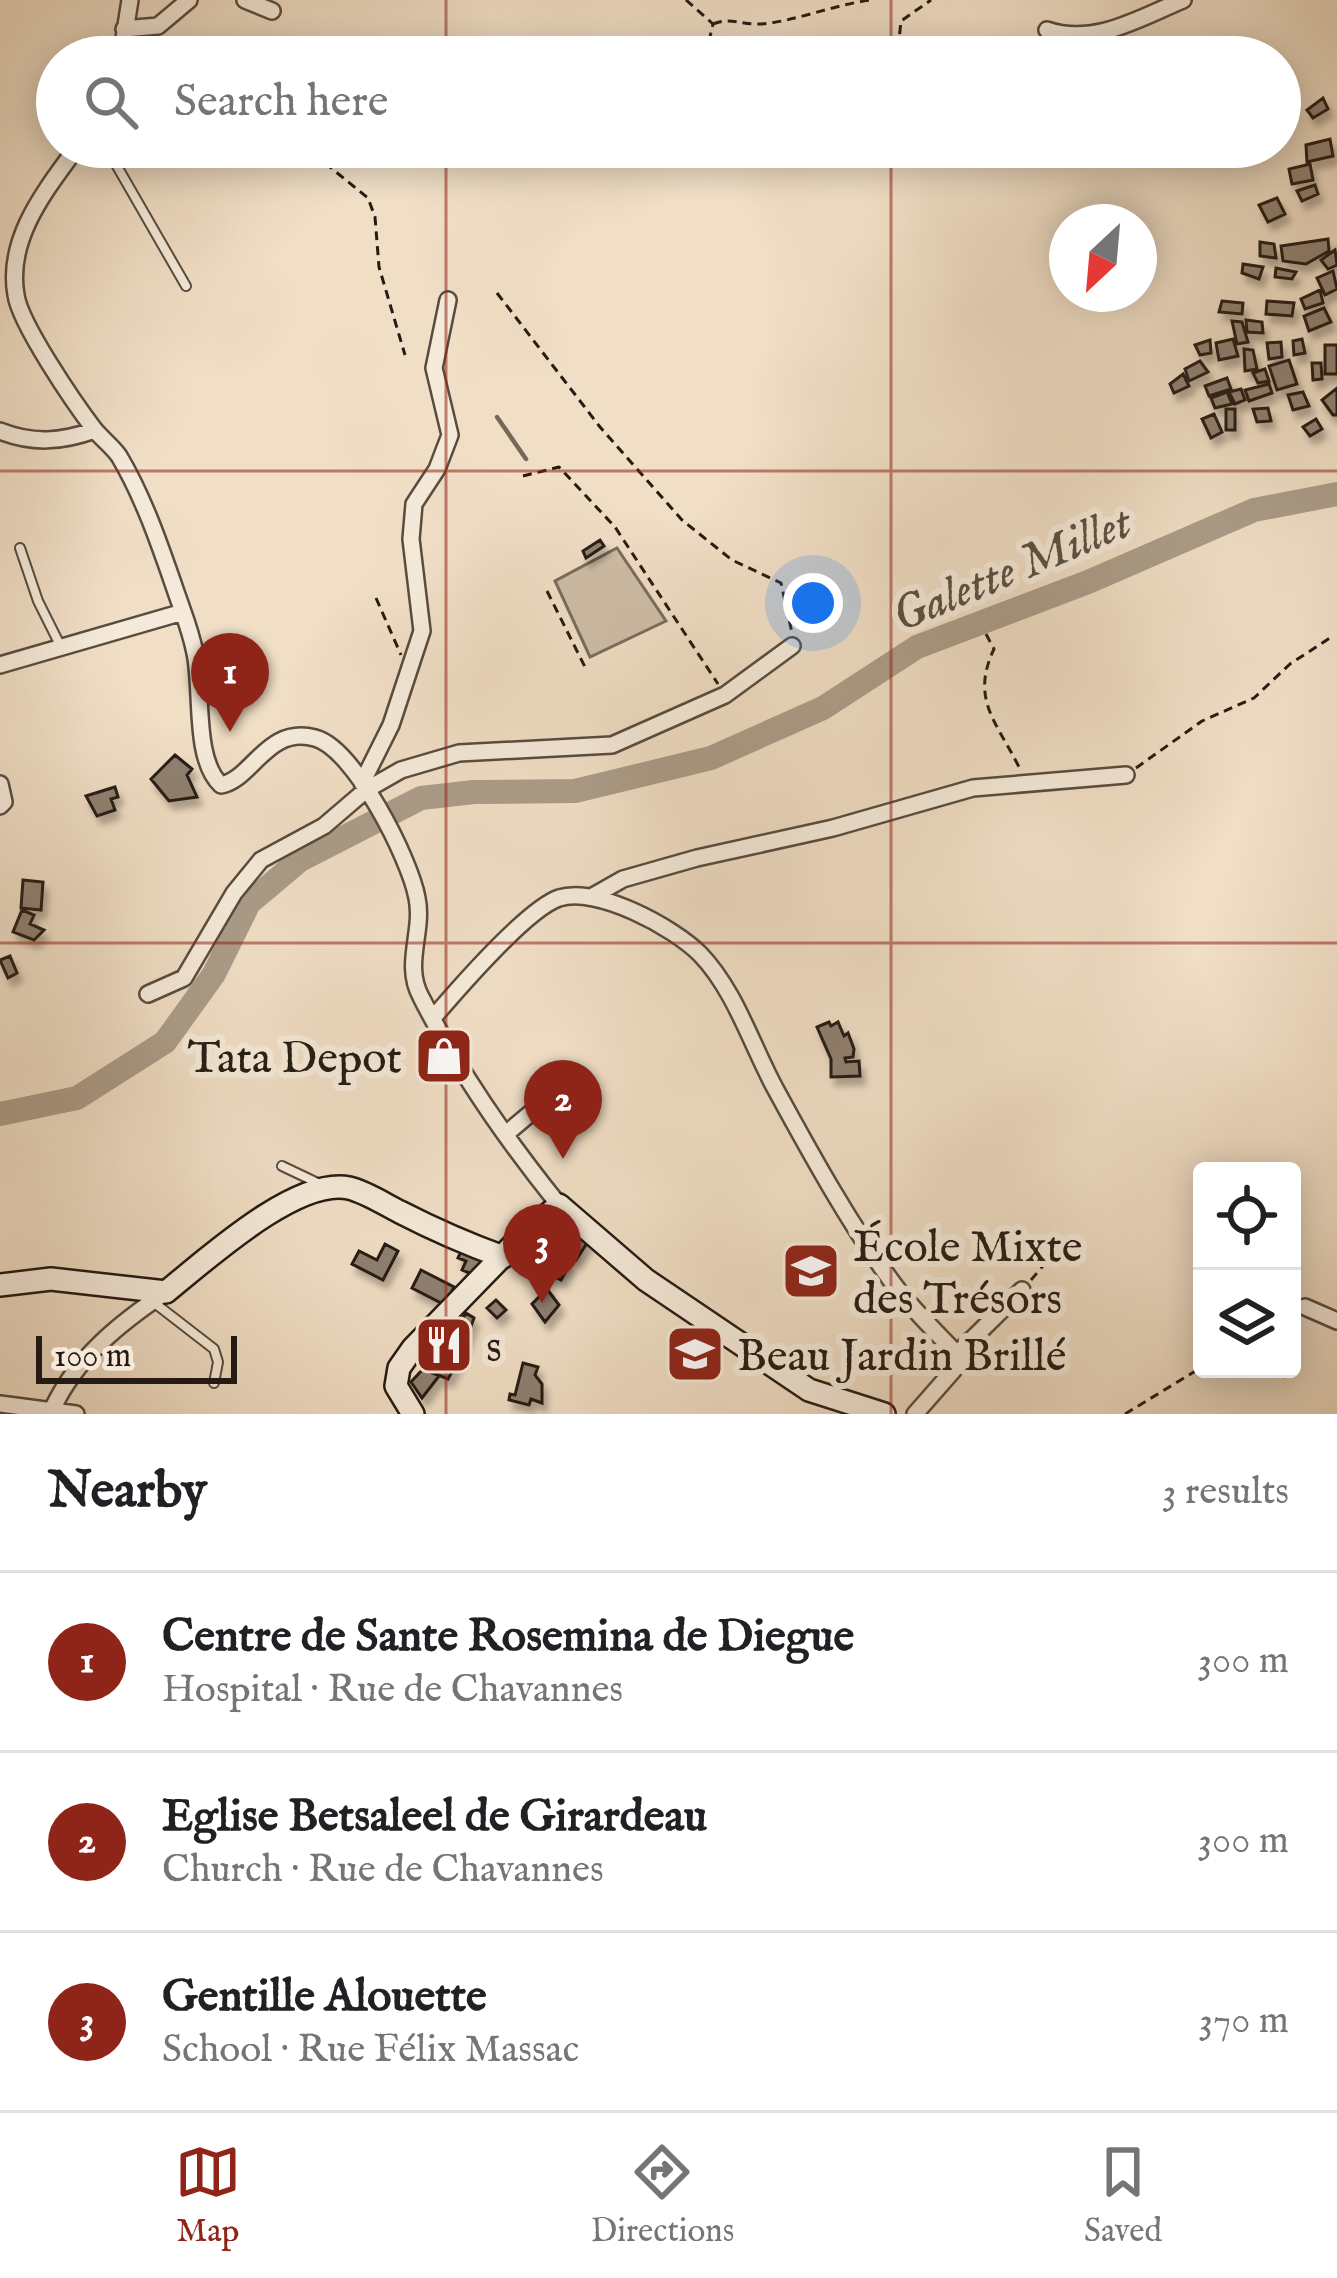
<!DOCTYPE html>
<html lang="en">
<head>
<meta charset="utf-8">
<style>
	body { margin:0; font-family:"IM FELL English",serif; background:#f6f6f6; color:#202124 }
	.controls { position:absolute; right:36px; bottom:36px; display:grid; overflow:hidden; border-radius:12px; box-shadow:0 6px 30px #0003 }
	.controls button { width:108px; height:108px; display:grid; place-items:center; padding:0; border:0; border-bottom:3px solid #e0e0e0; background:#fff; color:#202124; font:60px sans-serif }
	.compass { position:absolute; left:1049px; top:204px; width:108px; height:108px; border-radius:50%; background:#fff; box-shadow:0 6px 30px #0003; rotate:206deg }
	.scale { position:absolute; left:36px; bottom:30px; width:201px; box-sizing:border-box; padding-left:12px; border:6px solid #261b13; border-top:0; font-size:33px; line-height:42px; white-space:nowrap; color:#261b13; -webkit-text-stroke:9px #f5ead9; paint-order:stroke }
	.you { position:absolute; left:813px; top:603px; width:42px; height:42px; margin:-30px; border:9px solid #fff; border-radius:50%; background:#1a73e8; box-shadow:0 0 0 18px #1a73e833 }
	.badge { display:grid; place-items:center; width:78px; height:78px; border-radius:50%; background:#8f2418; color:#fff; font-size:39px; font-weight:700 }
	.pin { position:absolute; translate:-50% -99px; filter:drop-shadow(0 3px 6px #0008) }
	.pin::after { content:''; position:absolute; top:63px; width:42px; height:36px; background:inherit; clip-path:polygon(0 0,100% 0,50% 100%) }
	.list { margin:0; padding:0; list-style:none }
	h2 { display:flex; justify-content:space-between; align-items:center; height:156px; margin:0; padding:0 48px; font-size:51px }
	h2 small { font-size:39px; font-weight:400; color:#757577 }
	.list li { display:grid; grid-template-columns:78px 1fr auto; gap:36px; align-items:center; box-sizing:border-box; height:180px; padding:0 48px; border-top:3px solid #e0e0e0 }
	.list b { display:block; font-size:45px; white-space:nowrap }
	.list p { margin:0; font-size:39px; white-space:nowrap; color:#757577 }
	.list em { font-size:39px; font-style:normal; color:#757577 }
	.icon { flex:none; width:66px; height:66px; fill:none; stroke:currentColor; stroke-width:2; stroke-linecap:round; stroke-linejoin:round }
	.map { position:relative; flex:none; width:1337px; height:1414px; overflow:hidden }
	.search { position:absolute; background:#fff; box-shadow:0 6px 30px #0003; left:36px; right:36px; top:36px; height:132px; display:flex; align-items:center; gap:30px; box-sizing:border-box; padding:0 42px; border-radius:66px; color:#757577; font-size:45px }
	.sheet { height:696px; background:#fff }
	nav { display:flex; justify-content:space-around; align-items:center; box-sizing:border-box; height:168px; border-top:3px solid #e0e0e0; background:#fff; font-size:33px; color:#757577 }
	nav a { display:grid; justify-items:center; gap:6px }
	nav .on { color:#8f2418 }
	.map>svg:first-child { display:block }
	.green { fill:#cebda7; stroke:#7a6c5d; stroke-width:3 }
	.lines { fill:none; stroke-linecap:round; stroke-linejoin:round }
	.stream { stroke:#766859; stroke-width:4.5 }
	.river { stroke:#ab9c88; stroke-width:24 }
	.building { fill:#8f8070; stroke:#261b13; stroke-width:3; filter:url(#shadow) }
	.lane-casing { stroke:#584c40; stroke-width:12 }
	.street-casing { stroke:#584c40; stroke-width:20 }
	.secondary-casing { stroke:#261b13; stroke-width:26 }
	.path { stroke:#261b13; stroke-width:3; stroke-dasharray:9 6; stroke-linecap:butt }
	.lane { stroke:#f5ead9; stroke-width:8 }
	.street { stroke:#f5ead9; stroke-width:15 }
	.secondary { stroke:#f5ead9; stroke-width:21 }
	.grid { fill:none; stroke:#8f2418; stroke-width:3; stroke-opacity:0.55 }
	.labels { text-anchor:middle; stroke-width:12; stroke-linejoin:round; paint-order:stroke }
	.poi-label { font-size:45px; fill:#261b13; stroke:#f5ead9; text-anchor:start }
	.water-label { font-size:48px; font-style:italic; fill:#5b4f42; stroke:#f5ead9 }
</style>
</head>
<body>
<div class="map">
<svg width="1337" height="1414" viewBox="0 0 1337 1414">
	<defs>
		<filter id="shadow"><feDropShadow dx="4.5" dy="8" stdDeviation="3" flood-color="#0004"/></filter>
	</defs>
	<rect width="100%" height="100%" fill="#f0dec5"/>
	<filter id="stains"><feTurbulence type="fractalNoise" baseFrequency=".00167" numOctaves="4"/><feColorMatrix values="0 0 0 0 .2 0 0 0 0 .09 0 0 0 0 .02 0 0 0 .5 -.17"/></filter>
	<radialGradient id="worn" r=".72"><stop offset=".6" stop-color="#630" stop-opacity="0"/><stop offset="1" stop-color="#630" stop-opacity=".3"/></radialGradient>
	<path class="green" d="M617 548 666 621 590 657 555 581Z"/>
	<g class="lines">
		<path class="stream" d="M497 417 526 459"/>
		<path class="river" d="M0 1114 77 1098 165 1042 214 974 249 903 300 860 421 798 474 792 575 791 711 758 823 708 917 647 1088 582 1254 510 1337 494"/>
	</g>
	<path class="building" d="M1323 98 1328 109 1313 118 1307 110Z
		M1330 139 1333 156 1307 162 1306 145Z
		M1310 164 1313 180 1292 184 1289 169Z
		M1315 185 1318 194 1302 201 1297 191Z
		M1277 198 1285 214 1268 222 1259 205Z
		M1328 239 1329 251 1306 264 1283 261 1281 246Z
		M1260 242 1274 244 1276 258 1260 256Z
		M1335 250 1337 265 1328 269 1321 260Z
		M1243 264 1263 267 1259 279 1242 273Z
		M1276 268 1296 272 1292 279 1275 277Z
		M1333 271 1337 289 1325 295 1317 278Z
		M1320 290 1323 303 1305 309 1301 299Z
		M1222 301 1243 303 1242 314 1219 312Z
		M1267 301 1294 303 1292 316 1266 314Z
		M1324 308 1331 322 1309 331 1304 316Z
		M1246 320 1262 322 1263 333 1247 332Z
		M1232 321 1242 322 1248 342 1237 344Z
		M1233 339 1238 356 1219 360 1216 343Z
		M1302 339 1305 353 1294 355 1293 341Z
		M1210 340 1211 353 1200 355 1195 345Z
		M1281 342 1282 357 1269 359 1267 343Z
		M1325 345H1337V374H1325Z
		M1244 349 1253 350 1257 369 1245 371Z
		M1289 360 1297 384 1277 390 1269 366Z
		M1200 361 1208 372 1189 381 1185 369Z
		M1312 363H1321L1322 379 1313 380Z
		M1265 369 1269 381 1258 383 1253 373Z
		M1183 374 1189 386 1174 393 1170 384Z
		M1227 378 1231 389 1209 396 1205 386Z
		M1269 384 1272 393 1249 401 1245 390Z
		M1337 388V415H1333L1322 400Z
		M1241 389 1245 400 1235 404 1229 392Z
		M1227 392 1232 404 1215 408 1211 398Z
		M1303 392 1309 406 1293 410 1288 395Z
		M1268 408 1271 421 1257 422 1253 409Z
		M1226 409H1235V430H1226Z
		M1214 414 1222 432 1211 438 1202 419Z
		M1316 419 1322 429 1310 436 1303 427Z
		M600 540 604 546 586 558 583 551Z
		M175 755 192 769 187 775 197 797 169 801 151 779Z
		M115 787 118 797 111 799 115 810 97 816 86 796Z
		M23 880 43 882 41 910 21 908Z
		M22 910 34 915 30 924 44 930 34 940 13 932Z
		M10 956 17 973 8 978 0 960Z
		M829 1022 831 1026 838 1022 844 1036 848 1033 854 1049 853 1057 845 1058 846 1062 859 1061 860 1076 831 1077V1059L817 1027Z
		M572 1230 589 1240 576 1260 558 1249 568 1242 564 1237Z
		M385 1244 398 1251 383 1280 352 1264 359 1251 377 1260Z
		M462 1249 485 1260 474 1275 462 1270 466 1261 458 1258Z
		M557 1252 570 1264 561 1280 546 1272Z
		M421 1270 454 1287 445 1305 412 1288Z
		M547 1289 559 1305 545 1322 532 1304Z
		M496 1300 506 1310 497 1318 487 1308Z
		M466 1313 474 1318 462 1351 447 1343Z
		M440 1346 459 1359 448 1379 424 1369 434 1349 438 1351Z
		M523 1363 538 1367 535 1375 542 1384V1403L531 1399 529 1405 509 1400 510 1394 515 1395Z
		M423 1369 439 1376 422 1398 411 1382Z"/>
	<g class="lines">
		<g class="lane-casing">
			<path id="lane" d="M106 147 186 286
				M20 548 38 601 60 645
				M282 1166 324 1186
				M152 1301 214 1349 218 1362 214 1383"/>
		</g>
		<g class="street-casing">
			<path id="street" d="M245 0 272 11
				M124 29 158 26 189 0
				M1047 30C1095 46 1139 18 1183 0
				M121 57 130 0
				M77 147C46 190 6 238 16 295 20 324 75 404 94 429 102 439 112 446 119 456 147 503 164 558 182 609 187 623 192 638 195 653 203 690 193 759 221 785 252 780 267 725 315 738 354 748 410 859 417 898 424 932 403 964 421 997 458 1070 508 1142 559 1205
				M297 147 315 154
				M0 431C33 444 61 442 95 430
				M0 665 183 612
				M362 783 391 725 422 631 411 539 414 504 437 469 450 435 434 368 448 300
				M0 784 4 802 0 806
				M593 896 623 879 697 858 833 828 973 788 1126 775
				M148 994 184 978 234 893 261 860 324 826 366 790 401 770 459 753 612 745 725 695 792 646
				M433 1018C457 990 527 909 559 898 597 886 673 927 700 954 735 990 752 1046 776 1090 812 1156 850 1225 895 1286 913 1310 936 1332 957 1354L958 1365 915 1414
				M507 1133 563 1086
				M1305 1307 1337 1321
				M957 1354 1022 1290
				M0 1404 76 1414
				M53 1408C76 1358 120 1323 166 1292"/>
		</g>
		<g class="secondary-casing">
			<path id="secondary" d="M0 1285 51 1279 166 1292C206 1260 296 1177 349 1188 366 1192 384 1204 400 1212 433 1229 467 1244 503 1257
				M413 1414 396 1386 399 1368 413 1348 519 1239 559 1205 646 1280 809 1390 884 1414"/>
		</g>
		<path class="path" d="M686 0 713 24 706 54
			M713 24C731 17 742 25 760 24 794 22 835 4 872 0
			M882 57 899 40 901 21 931 0
			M325 163 368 198 375 217 379 267 405 355
			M497 293 600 427 682 520 732 560 781 583 792 633
			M523 476 559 467 615 527 718 684
			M547 591 586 669
			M376 598 401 655
			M986 634 994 649C970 700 997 722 1020 769
			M1136 768 1202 721 1254 698 1290 664 1333 636
			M1031 1280 1048 1260
			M1255 1369 1285 1377
			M1125 1414 1202 1367"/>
		<use href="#lane" class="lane"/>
		<use href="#street" class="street"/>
		<use href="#secondary" class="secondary"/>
	</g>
	<path class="grid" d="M446 0V57M891 0V57M446 147V1414M891 147V1414M0 471H1337M0 943H1337"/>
	<defs>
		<g id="shop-square" transform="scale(3)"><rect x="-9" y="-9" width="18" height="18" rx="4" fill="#8f2418" stroke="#f5ead9"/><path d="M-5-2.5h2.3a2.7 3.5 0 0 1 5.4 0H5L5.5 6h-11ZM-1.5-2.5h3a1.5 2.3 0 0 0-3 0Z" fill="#fff"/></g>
		<g id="school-square" transform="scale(3)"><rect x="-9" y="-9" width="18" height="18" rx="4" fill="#8f2418" stroke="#f5ead9"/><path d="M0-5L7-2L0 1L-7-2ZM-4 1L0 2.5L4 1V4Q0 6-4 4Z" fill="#fff"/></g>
		<g id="restaurant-square" transform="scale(3)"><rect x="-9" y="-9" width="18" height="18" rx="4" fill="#8f2418" stroke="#f5ead9"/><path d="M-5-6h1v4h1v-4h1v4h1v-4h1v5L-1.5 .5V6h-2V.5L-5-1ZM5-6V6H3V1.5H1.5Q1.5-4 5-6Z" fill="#fff"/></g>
	</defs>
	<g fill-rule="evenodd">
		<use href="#shop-square" x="444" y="1056"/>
		<use href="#school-square" x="811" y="1271"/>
		<use href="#restaurant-square" x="444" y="1345"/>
		<use href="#school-square" x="695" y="1354"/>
	</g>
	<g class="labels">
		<g class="poi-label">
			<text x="402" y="1072" text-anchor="end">Tata Depot</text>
			<text x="853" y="1261">École Mixte<tspan x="853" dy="52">des Trésors</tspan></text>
			<text x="486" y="1361">s</text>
			<text x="737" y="1370">Beau Jardin Brillé</text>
		</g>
		<g class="water-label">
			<text transform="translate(1011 567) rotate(-23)" y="17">Galette Millet</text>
		</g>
	</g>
	<rect width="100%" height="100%" filter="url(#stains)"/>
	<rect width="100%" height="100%" fill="url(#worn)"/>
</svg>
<div class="controls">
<button><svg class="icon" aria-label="locate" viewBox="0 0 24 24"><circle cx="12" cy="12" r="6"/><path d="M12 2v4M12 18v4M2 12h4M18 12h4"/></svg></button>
<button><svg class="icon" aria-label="layers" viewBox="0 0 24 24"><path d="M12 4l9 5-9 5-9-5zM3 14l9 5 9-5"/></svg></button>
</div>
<svg class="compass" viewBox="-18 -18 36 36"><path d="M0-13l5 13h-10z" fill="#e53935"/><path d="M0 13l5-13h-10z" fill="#757577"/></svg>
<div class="scale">100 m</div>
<div class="you"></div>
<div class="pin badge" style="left:230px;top:732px">1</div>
<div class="pin badge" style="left:563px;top:1159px">2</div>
<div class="pin badge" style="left:542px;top:1303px">3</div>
<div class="search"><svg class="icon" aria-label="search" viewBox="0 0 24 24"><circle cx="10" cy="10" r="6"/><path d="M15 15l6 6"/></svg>Search here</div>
</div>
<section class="sheet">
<h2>Nearby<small>3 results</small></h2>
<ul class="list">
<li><span class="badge">1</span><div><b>Centre de Sante Rosemina de Diegue</b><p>Hospital · Rue de Chavannes</p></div><em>300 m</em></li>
<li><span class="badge">2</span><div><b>Eglise Betsaleel de Girardeau</b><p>Church · Rue de Chavannes</p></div><em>300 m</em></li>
<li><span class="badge">3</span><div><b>Gentille Alouette</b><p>School · Rue Félix Massac</p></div><em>370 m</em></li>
</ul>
</section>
<nav>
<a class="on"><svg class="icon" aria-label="map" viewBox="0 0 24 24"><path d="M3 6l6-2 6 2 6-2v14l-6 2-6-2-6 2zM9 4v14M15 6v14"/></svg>Map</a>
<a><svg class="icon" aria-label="directions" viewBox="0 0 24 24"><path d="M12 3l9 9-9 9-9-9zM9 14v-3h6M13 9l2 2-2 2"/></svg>Directions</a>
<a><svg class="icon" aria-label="saved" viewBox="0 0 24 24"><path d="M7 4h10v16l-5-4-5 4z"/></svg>Saved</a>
</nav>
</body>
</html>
